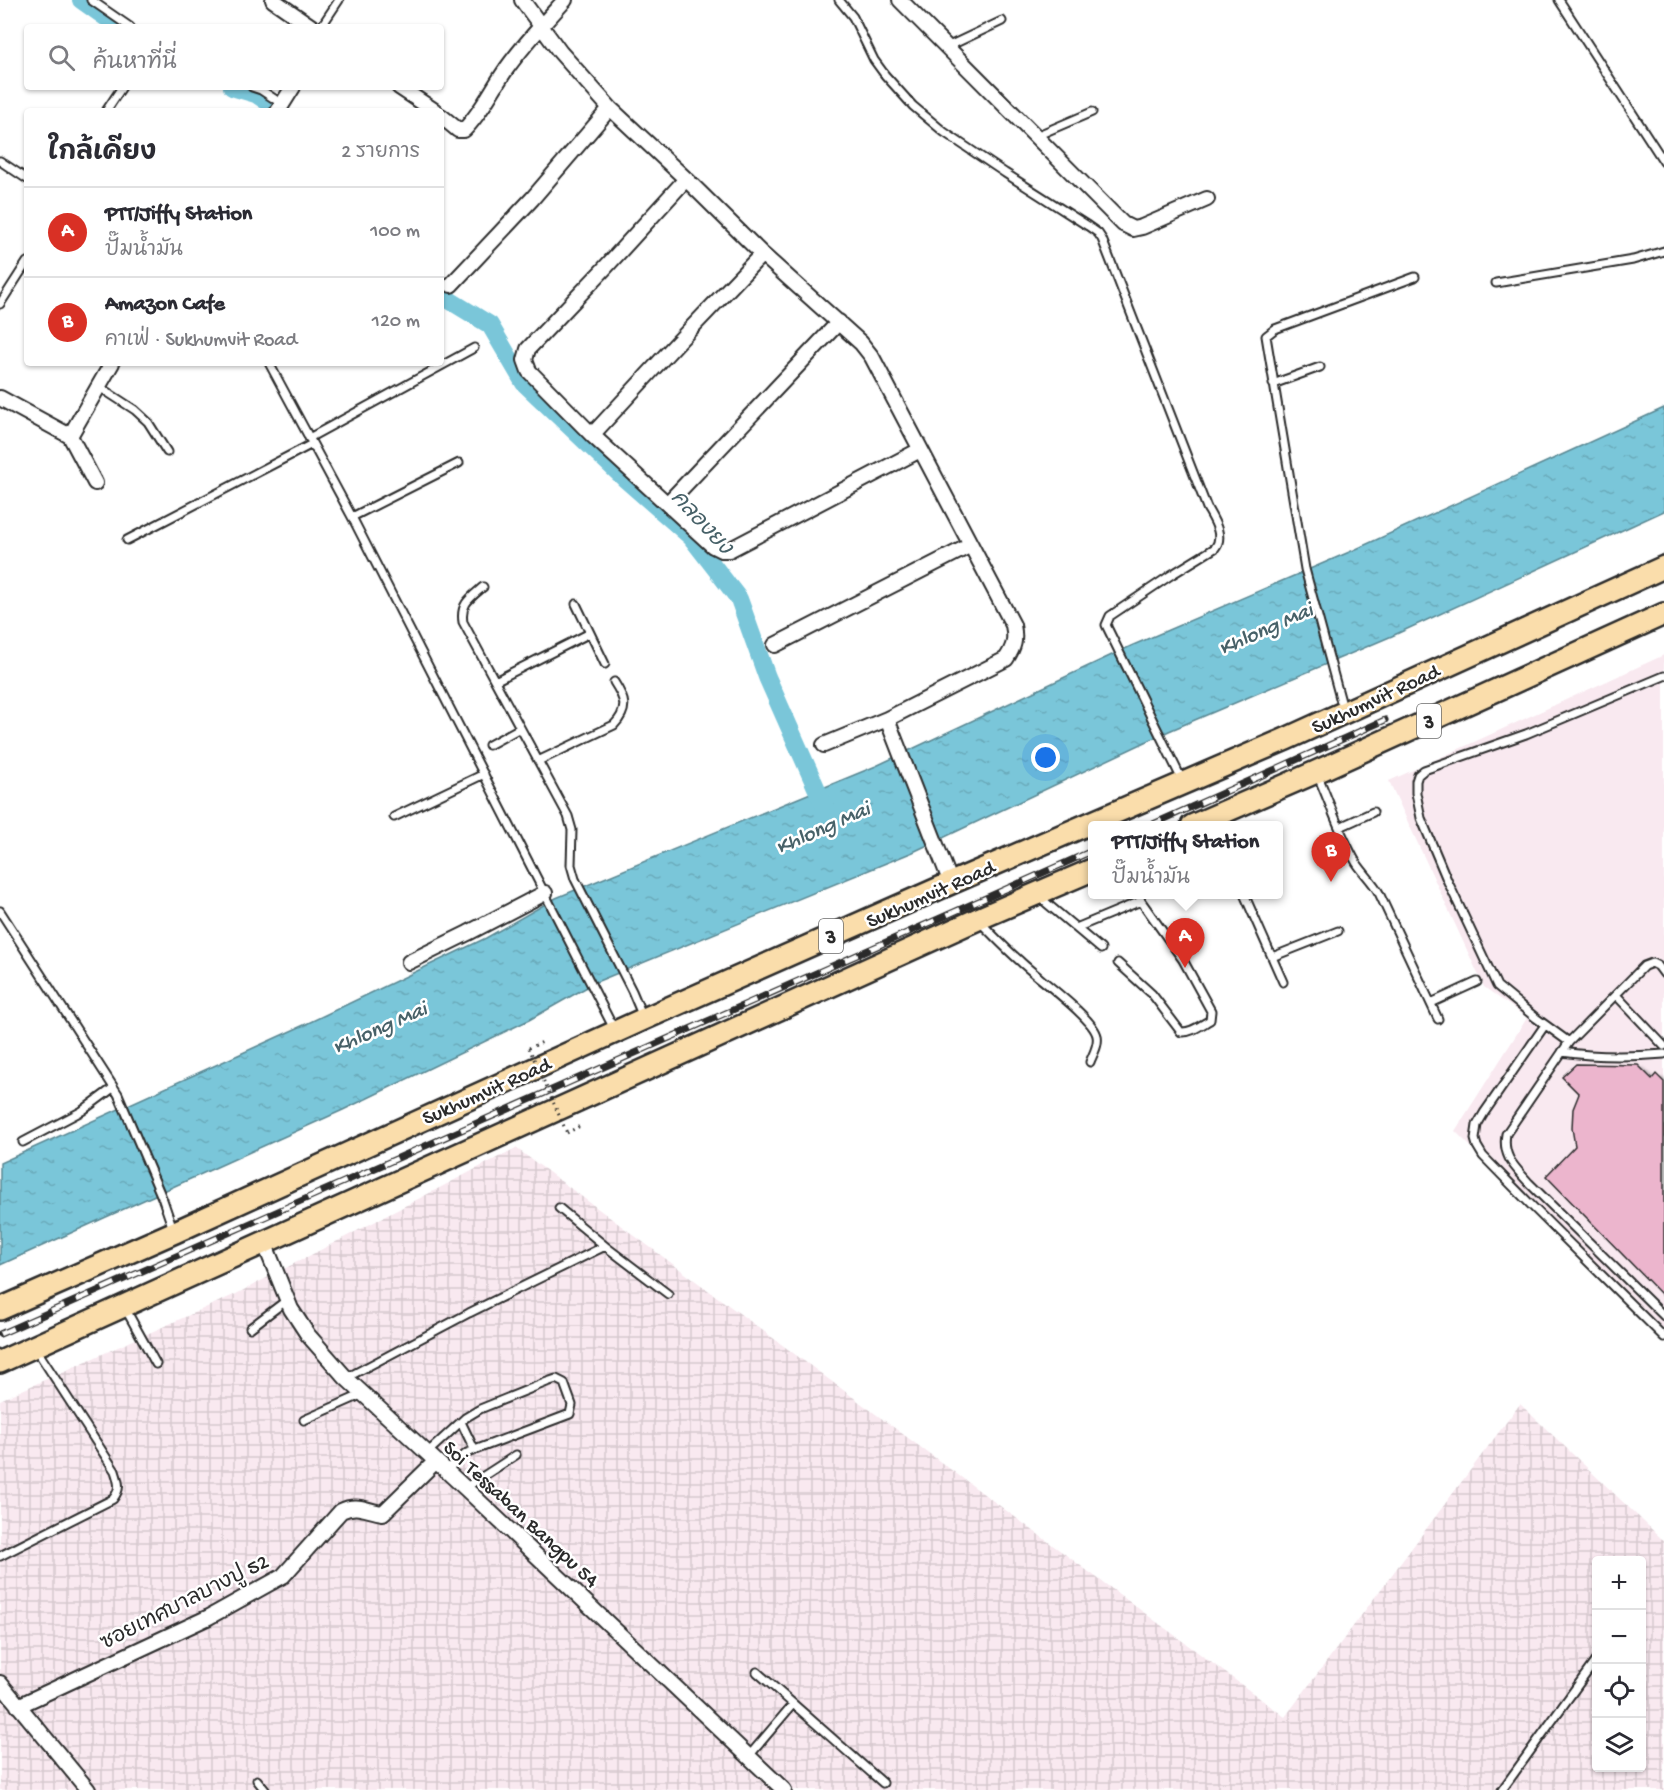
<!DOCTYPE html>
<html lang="th">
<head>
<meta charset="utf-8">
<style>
	body { margin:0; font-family:"Gochi Hand","Playpen Sans Thai",sans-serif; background:#f7f7f7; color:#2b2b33 }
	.controls { position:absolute; right:18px; bottom:18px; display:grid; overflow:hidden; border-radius:6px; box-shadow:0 2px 4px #0004 }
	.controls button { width:54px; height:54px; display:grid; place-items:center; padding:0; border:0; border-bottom:2px solid #e1e1e2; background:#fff; color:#2b2b33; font:30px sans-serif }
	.you { position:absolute; left:1046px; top:758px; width:21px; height:21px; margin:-15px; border:4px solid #fff; border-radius:50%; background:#1a73e8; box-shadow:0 0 0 9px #1a73e833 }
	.badge { display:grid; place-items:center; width:39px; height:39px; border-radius:50%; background:#d93025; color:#fff; font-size:20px; font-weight:700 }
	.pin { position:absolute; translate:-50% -50px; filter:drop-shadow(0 2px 3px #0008) }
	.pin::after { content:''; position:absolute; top:32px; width:21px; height:18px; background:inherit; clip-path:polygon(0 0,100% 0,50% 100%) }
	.popup { position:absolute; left:1088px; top:821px; width:195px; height:78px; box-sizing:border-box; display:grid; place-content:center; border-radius:6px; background:#fff; filter:drop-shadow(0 2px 4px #0005); font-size:20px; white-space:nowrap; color:#7c7c81 }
	.popup b { font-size:22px; color:#2b2b33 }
	.popup::after { content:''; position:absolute; left:50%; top:100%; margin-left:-12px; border:12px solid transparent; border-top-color:#fff }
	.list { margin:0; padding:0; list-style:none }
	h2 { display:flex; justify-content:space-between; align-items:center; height:78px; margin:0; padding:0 24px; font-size:26px }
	h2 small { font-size:20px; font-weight:400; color:#7c7c81 }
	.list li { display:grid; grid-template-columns:39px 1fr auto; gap:18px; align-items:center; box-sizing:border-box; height:90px; padding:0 24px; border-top:2px solid #e1e1e2 }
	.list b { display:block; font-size:22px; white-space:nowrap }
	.list p { margin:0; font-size:20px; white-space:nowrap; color:#7c7c81 }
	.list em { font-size:20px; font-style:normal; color:#7c7c81 }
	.icon { flex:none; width:33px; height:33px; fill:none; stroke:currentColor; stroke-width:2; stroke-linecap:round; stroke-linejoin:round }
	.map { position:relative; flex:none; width:1664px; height:1790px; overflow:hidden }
	.search { position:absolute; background:#fff; box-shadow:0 2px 4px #0004; left:24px; top:24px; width:420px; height:66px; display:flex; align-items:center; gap:15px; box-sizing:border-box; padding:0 21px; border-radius:6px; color:#7c7c81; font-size:22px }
	.panel { position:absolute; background:#fff; box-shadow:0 2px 4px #0004; left:24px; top:108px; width:420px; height:258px; border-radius:6px }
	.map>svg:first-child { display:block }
	.built { fill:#f9e9f0 }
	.industrial { fill:url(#industrial-grid); fill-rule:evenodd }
	.water { fill:url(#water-ripples); stroke:#5a8893; stroke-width:1.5 }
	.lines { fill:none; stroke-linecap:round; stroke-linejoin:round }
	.canal { stroke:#7ac6d9; stroke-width:18 }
	.building { fill:#ecb5cd; stroke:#2b2b2b; stroke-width:1.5; filter:url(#shadow) }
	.service-casing { stroke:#2b2b2b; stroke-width:11 }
	.minor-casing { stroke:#2b2b2b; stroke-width:18 }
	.trunk-casing { stroke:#2b2b2b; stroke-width:26 }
	.path { stroke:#2b2b2b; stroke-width:3; stroke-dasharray:1.5 4.5; stroke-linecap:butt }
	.service { stroke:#fff; stroke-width:7 }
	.minor { stroke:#fff; stroke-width:14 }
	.trunk { stroke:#faddab; stroke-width:21 }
	.rail-casing { stroke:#2b2b2b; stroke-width:7 }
	.rail { stroke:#fff; stroke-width:4.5; stroke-dasharray:14; stroke-linecap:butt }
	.path-bridge { stroke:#2b2b2b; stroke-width:3; stroke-dasharray:1.5 4.5; stroke-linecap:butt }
	.labels { text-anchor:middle; stroke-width:5; stroke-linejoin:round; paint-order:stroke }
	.shield { fill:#fff; stroke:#6b6b6b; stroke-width:1.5 }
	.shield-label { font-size:20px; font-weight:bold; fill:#2b2b2b }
	.street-label { font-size:21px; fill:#2b2b2b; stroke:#fff }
	.water-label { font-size:22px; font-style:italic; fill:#476168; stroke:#fff }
</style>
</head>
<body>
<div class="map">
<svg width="1664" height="1790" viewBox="0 0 1664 1790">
	<defs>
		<pattern id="industrial-grid" width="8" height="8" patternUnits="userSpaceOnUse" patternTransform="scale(1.5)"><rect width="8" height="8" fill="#f9e9f0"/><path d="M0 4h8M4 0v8" fill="none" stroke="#d6c8ce"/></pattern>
		<pattern id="water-ripples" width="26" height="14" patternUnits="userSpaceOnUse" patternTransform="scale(1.5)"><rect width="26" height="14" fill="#7ac6d9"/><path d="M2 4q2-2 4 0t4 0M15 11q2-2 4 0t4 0" fill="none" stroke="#6aaaba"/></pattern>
		<filter id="shadow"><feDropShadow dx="6" dy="4" stdDeviation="1.5" flood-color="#0004"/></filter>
	</defs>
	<rect width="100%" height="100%" fill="#fff"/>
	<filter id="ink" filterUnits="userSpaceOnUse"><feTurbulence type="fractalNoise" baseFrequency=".0167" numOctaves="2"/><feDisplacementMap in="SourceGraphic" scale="12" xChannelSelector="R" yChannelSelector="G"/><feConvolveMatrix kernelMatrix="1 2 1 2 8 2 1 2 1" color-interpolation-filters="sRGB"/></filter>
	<g filter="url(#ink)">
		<path class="built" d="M1664 655V1339L1455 1131 1527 1018 1484 987 1389 781Z"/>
		<path class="industrial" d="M516 1148 1285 1717 1520 1404 1664 1541V1790H0V1400L236 1294ZM1596 1560H1642V1768H1596Z"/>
		<path class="water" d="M1664 408V511L1392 636 1169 731 913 852 596 982 529 1020 343 1110 0 1265V1163L304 1025 486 938 556 898 876 766 1131 646 1354 550Z"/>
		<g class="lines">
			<path class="canal" d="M81 0 119 27
				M232 87 256 94 281 111
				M441 295 490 325 524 383 625 479 691 537 739 599 767 677 827 812"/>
		</g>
		<path class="building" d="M1576 1064 1638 1065 1652 1079 1656 1074 1664 1082V1297L1546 1176 1575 1146 1572 1128 1573 1109 1579 1094 1562 1077Z"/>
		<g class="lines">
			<g class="service-casing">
				<path id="service" d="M91 0 130 27
					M839 0 853 17 874 60 885 75 913 106 944 132 1005 173 1088 226 1098 233 1102 239 1207 508C1213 519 1225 536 1215 548L1171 575 1110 616 1106 625 1183 782
					M1559 0 1664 162
					M321 27 339 0
					M947 47 1002 21
					M252 87 261 90 282 104
					M106 111 122 87
					M1036 136 1092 112
					M0 161 27 179
					M1496 283 1633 260 1664 251
					M0 304 27 262
					M269 363 352 517 614 1029
					M1273 384 1320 367
					M98 386 135 410 148 422 167 452
					M309 438 474 348
					M352 517 459 463
					M127 540 312 444
					M483 587C470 598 460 604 463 622L568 816 572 830 571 865 575 879 632 991 643 1017
					M576 604 605 664
					M1664 676 1526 734 1424 770 1418 775 1416 781V793L1421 818 1448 882 1497 986 1536 1018 1569 1042 1506 1134C1502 1157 1515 1167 1529 1183L1664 1316
					M495 681 590 633
					M1343 709 1305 569 1266 336 1275 329 1415 277
					M489 745 520 728
					M538 761 614 725C629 709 625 699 614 682
					M1317 774C1330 803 1340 835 1356 862 1363 873 1373 882 1379 893L1438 1019
					M394 817 484 774
					M1340 827 1373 812
					M1244 894 1283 982
					M1038 896 1101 949
					M0 911 118 1094 163 1200 173 1229
					M980 922C993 935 1006 949 1020 961 1035 976 1094 1018 1097 1036 1099 1045 1093 1054 1090 1062
					M1076 928 1141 901
					M1272 957 1338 931
					M1118 963 1152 994 1181 1032C1191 1033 1201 1025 1210 1020L1211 1011 1183 960 1141 901 1139 894
					M1616 995 1664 1046
					M1431 1003 1477 982
					M1545 1025 1484 1113 1477 1125 1475 1139 1477 1146 1483 1156 1536 1210 1664 1337
					M1569 1042 1644 966 1652 963 1658 966 1664 974
					M1562 1052C1595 1057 1630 1057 1664 1054
					M23 1142 82 1111 113 1088
					M605 1246 668 1294
					M125 1308 156 1364
					M250 1328 287 1300
					M346 1378 469 1313 605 1246 559 1208
					M304 1420 363 1394
					M461 1422 474 1449
					M427 1453 465 1418 480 1409 547 1382 556 1379 564 1383 572 1405 570 1414 467 1453 446 1470
					M465 1488 516 1455
					M0 1556 113 1499C121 1489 119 1483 115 1471L36 1349
					M757 1672 883 1783
					M749 1756 793 1704
					M257 1780 265 1790
					M1502 1790 1596 1660"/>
			</g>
			<g class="minor-casing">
				<path id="minor" d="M273 0 312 27
					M522 0 560 52 610 108 686 179 762 254 861 343 872 357 1013 625C1016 640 1014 647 1006 659L887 719 951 883
					M900 0 1123 224 1133 229 1142 227 1207 199
					M399 87 435 111
					M278 111 293 87
					M441 116 458 130H464C482 112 492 89 507 68 524 44 545 22 565 0
					M686 179 603 270 528 349 525 360 529 371 592 435 713 546 721 550H729L920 450
					M451 285 532 199 610 108
					M0 398 70 436 95 483
					M592 435 678 342 762 254
					M70 436 112 363
					M667 504 839 322
					M775 645 971 545
					M824 745 887 719
					M409 962 468 933 545 893
					M264 1242 291 1309 308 1335 346 1378 465 1488 784 1790
					M0 1683 88 1790
					M18 1706 209 1617 283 1576 341 1511C357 1503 367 1511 383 1513L436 1461"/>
			</g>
			<g class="trunk-casing">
				<path id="trunk" d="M1192 826 1316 772 1664 614
					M0 1309 175 1232 644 1019 951 883 1286 739 1664 567
					M0 1362 978 919 1092 870"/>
			</g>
			<path class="path" d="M529 1048 545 1041
				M567 1133 580 1126"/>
			<use href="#service" class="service"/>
			<use href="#minor" class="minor"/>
			<use href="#trunk" class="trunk"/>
			<g class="rail-casing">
				<path id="rail" d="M1149 826 1385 720
					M0 1334 1092 851"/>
			</g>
			<use href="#rail" class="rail"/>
			<path class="path-bridge" d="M529 1048 567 1133"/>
		</g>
	</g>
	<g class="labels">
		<g class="shield">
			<rect x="1417" y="704" width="24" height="34" rx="4.5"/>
			<rect x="819" y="919" width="24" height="34" rx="4.5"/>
		</g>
		<g class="shield-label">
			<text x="1429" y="728">3</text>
			<text x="831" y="943">3</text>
		</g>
		<g class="street-label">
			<text transform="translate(1375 698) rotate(-25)" y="7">Sukhumvit Road</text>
			<text transform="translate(930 893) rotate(-24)" y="7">Sukhumvit Road</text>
			<text transform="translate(486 1090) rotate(-24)" y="7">Sukhumvit Road</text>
			<text transform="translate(522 1513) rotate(43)" y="7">Soi Tessaban Bangpu 54</text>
			<text transform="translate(184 1601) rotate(-27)" y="7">ซอยเทศบาลบางปู 52</text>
		</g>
		<g class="water-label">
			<text transform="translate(703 521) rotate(47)" y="8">คลองยง</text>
			<text transform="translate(1265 627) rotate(-24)" y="8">Khlong Mai</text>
			<text transform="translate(822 826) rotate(-24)" y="8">Khlong Mai</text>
			<text transform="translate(379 1026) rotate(-24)" y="8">Khlong Mai</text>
		</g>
	</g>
</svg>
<div class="controls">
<button>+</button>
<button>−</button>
<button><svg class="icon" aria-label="locate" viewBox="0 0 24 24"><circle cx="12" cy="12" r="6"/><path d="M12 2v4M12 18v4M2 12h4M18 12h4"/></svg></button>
<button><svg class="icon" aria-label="layers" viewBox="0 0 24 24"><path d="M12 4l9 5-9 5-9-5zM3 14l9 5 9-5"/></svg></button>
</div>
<div class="you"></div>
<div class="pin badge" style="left:1185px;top:968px">A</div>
<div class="popup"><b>PTT/Jiffy Station</b>ปั๊มน้ำมัน</div>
<div class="pin badge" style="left:1331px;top:882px">B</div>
<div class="search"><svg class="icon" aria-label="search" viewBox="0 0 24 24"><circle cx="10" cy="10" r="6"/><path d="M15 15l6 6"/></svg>ค้นหาที่นี่</div>
<section class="panel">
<h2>ใกล้เคียง<small>2 รายการ</small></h2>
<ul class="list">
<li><span class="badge">A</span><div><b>PTT/Jiffy Station</b><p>ปั๊มน้ำมัน</p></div><em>100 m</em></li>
<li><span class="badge">B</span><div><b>Amazon Cafe</b><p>คาเฟ่ · Sukhumvit Road</p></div><em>120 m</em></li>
</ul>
</section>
</div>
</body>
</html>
